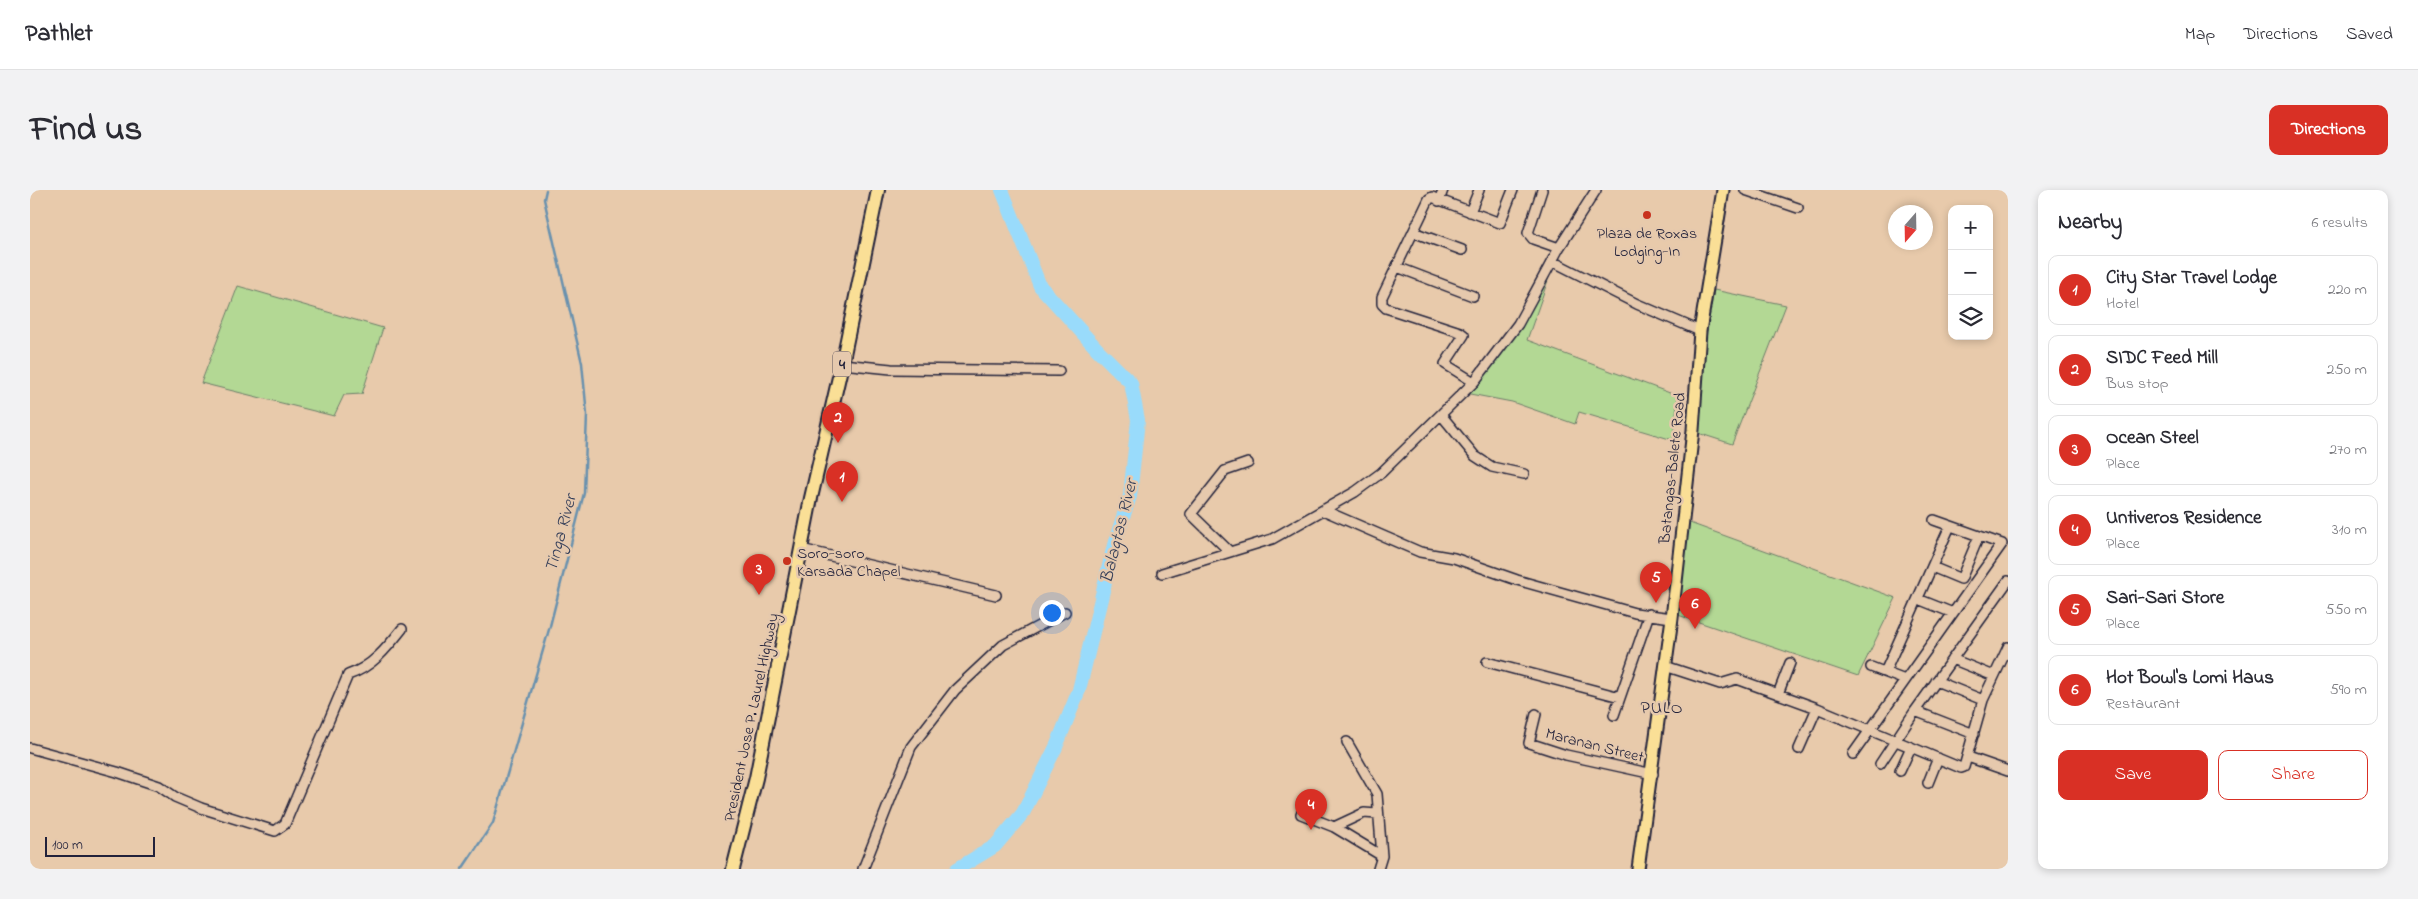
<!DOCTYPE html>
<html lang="en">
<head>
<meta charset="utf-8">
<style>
	body { margin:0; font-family:"Indie Flower",sans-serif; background:#f2f2f3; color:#2b2b33 }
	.controls { position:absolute; right:15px; top:15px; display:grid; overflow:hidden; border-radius:10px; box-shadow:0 2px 8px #0003 }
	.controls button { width:45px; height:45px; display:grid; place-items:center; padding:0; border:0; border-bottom:1px solid #e1e1e2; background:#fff; color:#2b2b33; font:25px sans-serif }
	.compass { position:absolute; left:1858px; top:15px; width:45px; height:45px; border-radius:50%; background:#fff; box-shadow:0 2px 8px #0003; rotate:200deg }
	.scale { position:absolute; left:15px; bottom:12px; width:110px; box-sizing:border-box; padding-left:5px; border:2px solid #22223b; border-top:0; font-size:14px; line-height:18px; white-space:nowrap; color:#22223b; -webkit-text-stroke:4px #e6c9ad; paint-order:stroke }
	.you { position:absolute; left:1021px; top:422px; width:18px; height:18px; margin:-12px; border:4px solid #fff; border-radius:50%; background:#1a73e8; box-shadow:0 0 0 8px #1a73e833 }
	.badge { display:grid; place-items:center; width:32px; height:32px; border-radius:50%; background:#d93025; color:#fff; font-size:16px; font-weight:700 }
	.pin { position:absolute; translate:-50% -41px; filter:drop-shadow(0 1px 2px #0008) }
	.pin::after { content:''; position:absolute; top:26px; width:18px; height:15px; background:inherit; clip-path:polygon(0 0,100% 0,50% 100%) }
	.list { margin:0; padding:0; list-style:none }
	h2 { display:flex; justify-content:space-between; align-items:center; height:65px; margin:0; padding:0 20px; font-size:21px }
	h2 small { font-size:16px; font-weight:400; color:#7c7c81 }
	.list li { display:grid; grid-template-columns:32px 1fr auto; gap:15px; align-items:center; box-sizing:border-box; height:70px; margin:0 10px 10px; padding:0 10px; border:1px solid #e1e1e2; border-radius:10px }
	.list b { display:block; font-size:19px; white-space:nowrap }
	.list p { margin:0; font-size:16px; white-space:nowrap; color:#7c7c81 }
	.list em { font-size:16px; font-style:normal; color:#7c7c81 }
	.actions { display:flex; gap:10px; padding:15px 20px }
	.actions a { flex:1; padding:11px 0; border:1px solid #d93025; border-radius:10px; text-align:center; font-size:18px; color:#d93025 }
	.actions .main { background:#d93025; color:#fff }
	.icon { flex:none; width:28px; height:28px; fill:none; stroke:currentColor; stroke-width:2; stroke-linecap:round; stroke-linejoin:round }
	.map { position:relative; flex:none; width:1978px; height:679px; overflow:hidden; border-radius:10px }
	header { display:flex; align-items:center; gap:30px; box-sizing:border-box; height:70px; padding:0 25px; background:#fff; border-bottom:1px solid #e1e1e2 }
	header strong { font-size:24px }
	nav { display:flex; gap:28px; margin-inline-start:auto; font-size:18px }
	.intro { display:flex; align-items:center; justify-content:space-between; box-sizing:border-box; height:120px; padding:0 30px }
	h1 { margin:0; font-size:35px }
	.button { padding:12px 22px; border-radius:10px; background:#d93025; color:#fff; font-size:18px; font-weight:700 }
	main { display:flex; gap:30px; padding:0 30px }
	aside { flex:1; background:#fff; border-radius:10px; box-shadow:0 2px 8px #0003 }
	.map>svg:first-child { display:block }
	.green { fill:#b3d894; stroke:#6a7d68 }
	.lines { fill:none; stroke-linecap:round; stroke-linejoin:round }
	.stream { stroke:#6991ae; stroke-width:2.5 }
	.river { stroke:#99dbfb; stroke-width:14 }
	.minor-casing { stroke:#22223b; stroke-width:12 }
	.major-casing { stroke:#22223b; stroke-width:15 }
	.highway-casing { stroke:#22223b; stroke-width:16 }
	.minor { stroke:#e6c9ad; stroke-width:9 }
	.major { stroke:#fadf96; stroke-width:11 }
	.highway { stroke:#fadf96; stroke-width:12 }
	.poi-dot { fill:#c8321e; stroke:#e6c9ad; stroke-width:2 }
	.labels { text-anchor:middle; stroke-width:5; stroke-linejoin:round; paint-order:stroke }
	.shield { fill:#e6c9ad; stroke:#5d545d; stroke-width:1 }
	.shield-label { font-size:15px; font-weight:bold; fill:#22223b }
	.poi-label { font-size:16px; fill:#22223b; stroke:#e6c9ad }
	.street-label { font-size:16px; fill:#22223b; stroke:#e6c9ad }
	.water-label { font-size:18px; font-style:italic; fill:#343e58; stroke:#e6c9ad }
	.neighbourhood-label { font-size:18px; letter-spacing:1px; fill:#22223b; stroke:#e6c9ad }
</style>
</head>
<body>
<header>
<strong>Pathlet</strong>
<nav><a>Map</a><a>Directions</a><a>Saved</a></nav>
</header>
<div class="intro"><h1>Find us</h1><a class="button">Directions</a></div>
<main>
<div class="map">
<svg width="1978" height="679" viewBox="0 0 1978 679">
	<rect width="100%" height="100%" fill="#e8caab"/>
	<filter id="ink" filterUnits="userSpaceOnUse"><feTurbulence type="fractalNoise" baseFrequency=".02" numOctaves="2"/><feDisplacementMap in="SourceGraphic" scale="10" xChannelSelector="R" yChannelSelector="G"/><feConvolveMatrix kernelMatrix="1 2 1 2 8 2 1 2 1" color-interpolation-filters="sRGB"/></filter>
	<g filter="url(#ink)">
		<path class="green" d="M1523 76 1497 150 1648 206 1643 250 1549 222 1545 234 1482 212 1440 204C1474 164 1498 121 1523 76Z
			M208 96 353 138 332 204 314 205 304 226 171 193Z
			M1684 100 1756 115 1702 254 1668 243 1677 140Z
			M1657 332 1866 408 1828 486 1648 425Z"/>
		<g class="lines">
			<path class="stream" d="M432 679 463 633 520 436 554 303 557 225 552 173 514 9 516 0"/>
			<path class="river" d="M927 679 965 656 993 623 1026 557 1049 500 1084 355 1100 306 1108 230 1101 193 1067 159 1010 96 972 0"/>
			<g class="minor-casing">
				<path id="minor" d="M1512 0 1498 43 1503 49 1529 58
					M1715 0 1768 18
					M1409 11 1413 0
					M1440 22 1449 0
					M1383 42 1432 60
					M1522 71 1607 114 1670 141
					M1367 77 1443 106
					M812 174 861 179 1029 181
					M1444 192 1415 174 1434 145 1430 142 1356 118 1352 114V107L1399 9 1402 7 1470 33 1483 0
					M1412 226 1445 266 1462 277 1494 284
					M1293 320 1390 362 1424 368 1487 390 1605 423 1642 428
					M771 359 966 405
					M1199 361 1161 324 1195 281 1218 273
					M1902 377 1931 389 1949 346
					M1132 383 1242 349 1325 302 1351 283 1444 192 1488 134 1529 58 1566 0
					M1888 409 1923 423
					M1922 469 1964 486
					M1457 472 1590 507
					M1635 476 1690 494 1707 489 1787 518 1931 578 1934 577 1953 510 1978 457
					M1841 477 1875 490
					M1855 482 1920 336
					M1906 491 1953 510
					M1748 504 1760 473
					M1885 521 1944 544
					M1506 524 1499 553 1536 565 1623 584
					M1584 525 1619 424
					M1317 552 1347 604 1352 666 1348 679
					M0 558 87 582 129 596 145 607 171 618 245 641 255 634 318 485C342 477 357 458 372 439
					M1769 559 1787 518
					M1823 564 1972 354 1904 330
					M1938 567 1978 581
					M1850 574 1885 521 1978 391
					M1870 581 1881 557
					M1898 593 1908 568
					M1271 624 1304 637 1352 666
					M1304 637 1334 623 1347 624
					M833 679 881 557 925 500 973 455 1035 422"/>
			</g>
			<g class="major-casing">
				<path id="major" d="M1608 679 1642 428 1663 240 1670 141 1693 0"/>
			</g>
			<g class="highway-casing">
				<path id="highway" d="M703 679 726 588 781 308 812 174 848 0"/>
			</g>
			<use href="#minor" class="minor"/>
			<use href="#major" class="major"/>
			<use href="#highway" class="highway"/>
		</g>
	</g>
	<g class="poi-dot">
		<circle cx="1617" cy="25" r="5"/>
		<circle cx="757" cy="371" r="5"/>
	</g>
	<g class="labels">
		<rect class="shield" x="803" y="161.5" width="18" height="25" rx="4"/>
		<g class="shield-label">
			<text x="812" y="179">4</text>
		</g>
		<g class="poi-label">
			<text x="1617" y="48">Plaza de Roxas<tspan x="1617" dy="18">Lodging-In</tspan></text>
			<text x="767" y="368" text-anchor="start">Soro-soro<tspan x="767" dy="18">Karsada Chapel</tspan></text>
		</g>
		<g class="street-label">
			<text transform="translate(1641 278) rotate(-84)" y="6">Batangas-Balete Road</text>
			<text transform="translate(720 527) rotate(-78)" y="6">President Jose P. Laurel Highway</text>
			<text transform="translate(1565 554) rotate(14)" y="6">Maranan Street</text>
		</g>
		<g class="water-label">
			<text transform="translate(1088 341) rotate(-76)" y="6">Balagtas River</text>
			<text transform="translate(530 343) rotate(-75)" y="6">Tinga River</text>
		</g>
		<g class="neighbourhood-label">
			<text x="1632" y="523">PULO</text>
		</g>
	</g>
</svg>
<div class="controls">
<button>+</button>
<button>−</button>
<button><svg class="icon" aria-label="layers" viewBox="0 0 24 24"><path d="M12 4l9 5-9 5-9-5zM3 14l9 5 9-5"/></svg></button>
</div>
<svg class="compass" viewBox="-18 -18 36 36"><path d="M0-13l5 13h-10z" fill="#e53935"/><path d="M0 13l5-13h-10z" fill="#7c7c81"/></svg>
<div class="scale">100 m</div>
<div class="you"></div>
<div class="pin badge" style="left:812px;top:312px">1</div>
<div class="pin badge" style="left:808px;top:253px">2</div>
<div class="pin badge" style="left:729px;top:405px">3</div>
<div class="pin badge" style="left:1281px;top:640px">4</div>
<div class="pin badge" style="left:1626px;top:413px">5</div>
<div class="pin badge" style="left:1665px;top:439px">6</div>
</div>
<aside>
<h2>Nearby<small>6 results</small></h2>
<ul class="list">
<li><span class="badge">1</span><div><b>City Star Travel Lodge</b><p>Hotel</p></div><em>220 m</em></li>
<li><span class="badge">2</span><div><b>SIDC Feed Mill</b><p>Bus stop</p></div><em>250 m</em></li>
<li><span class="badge">3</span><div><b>Ocean Steel</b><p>Place</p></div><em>270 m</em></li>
<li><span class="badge">4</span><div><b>Untiveros Residence</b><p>Place</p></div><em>310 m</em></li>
<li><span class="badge">5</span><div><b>Sari-Sari Store</b><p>Place</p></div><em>550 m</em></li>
<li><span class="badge">6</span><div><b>Hot Bowl's Lomi Haus</b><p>Restaurant</p></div><em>590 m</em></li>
</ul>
<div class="actions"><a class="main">Save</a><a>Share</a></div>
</aside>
</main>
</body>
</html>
